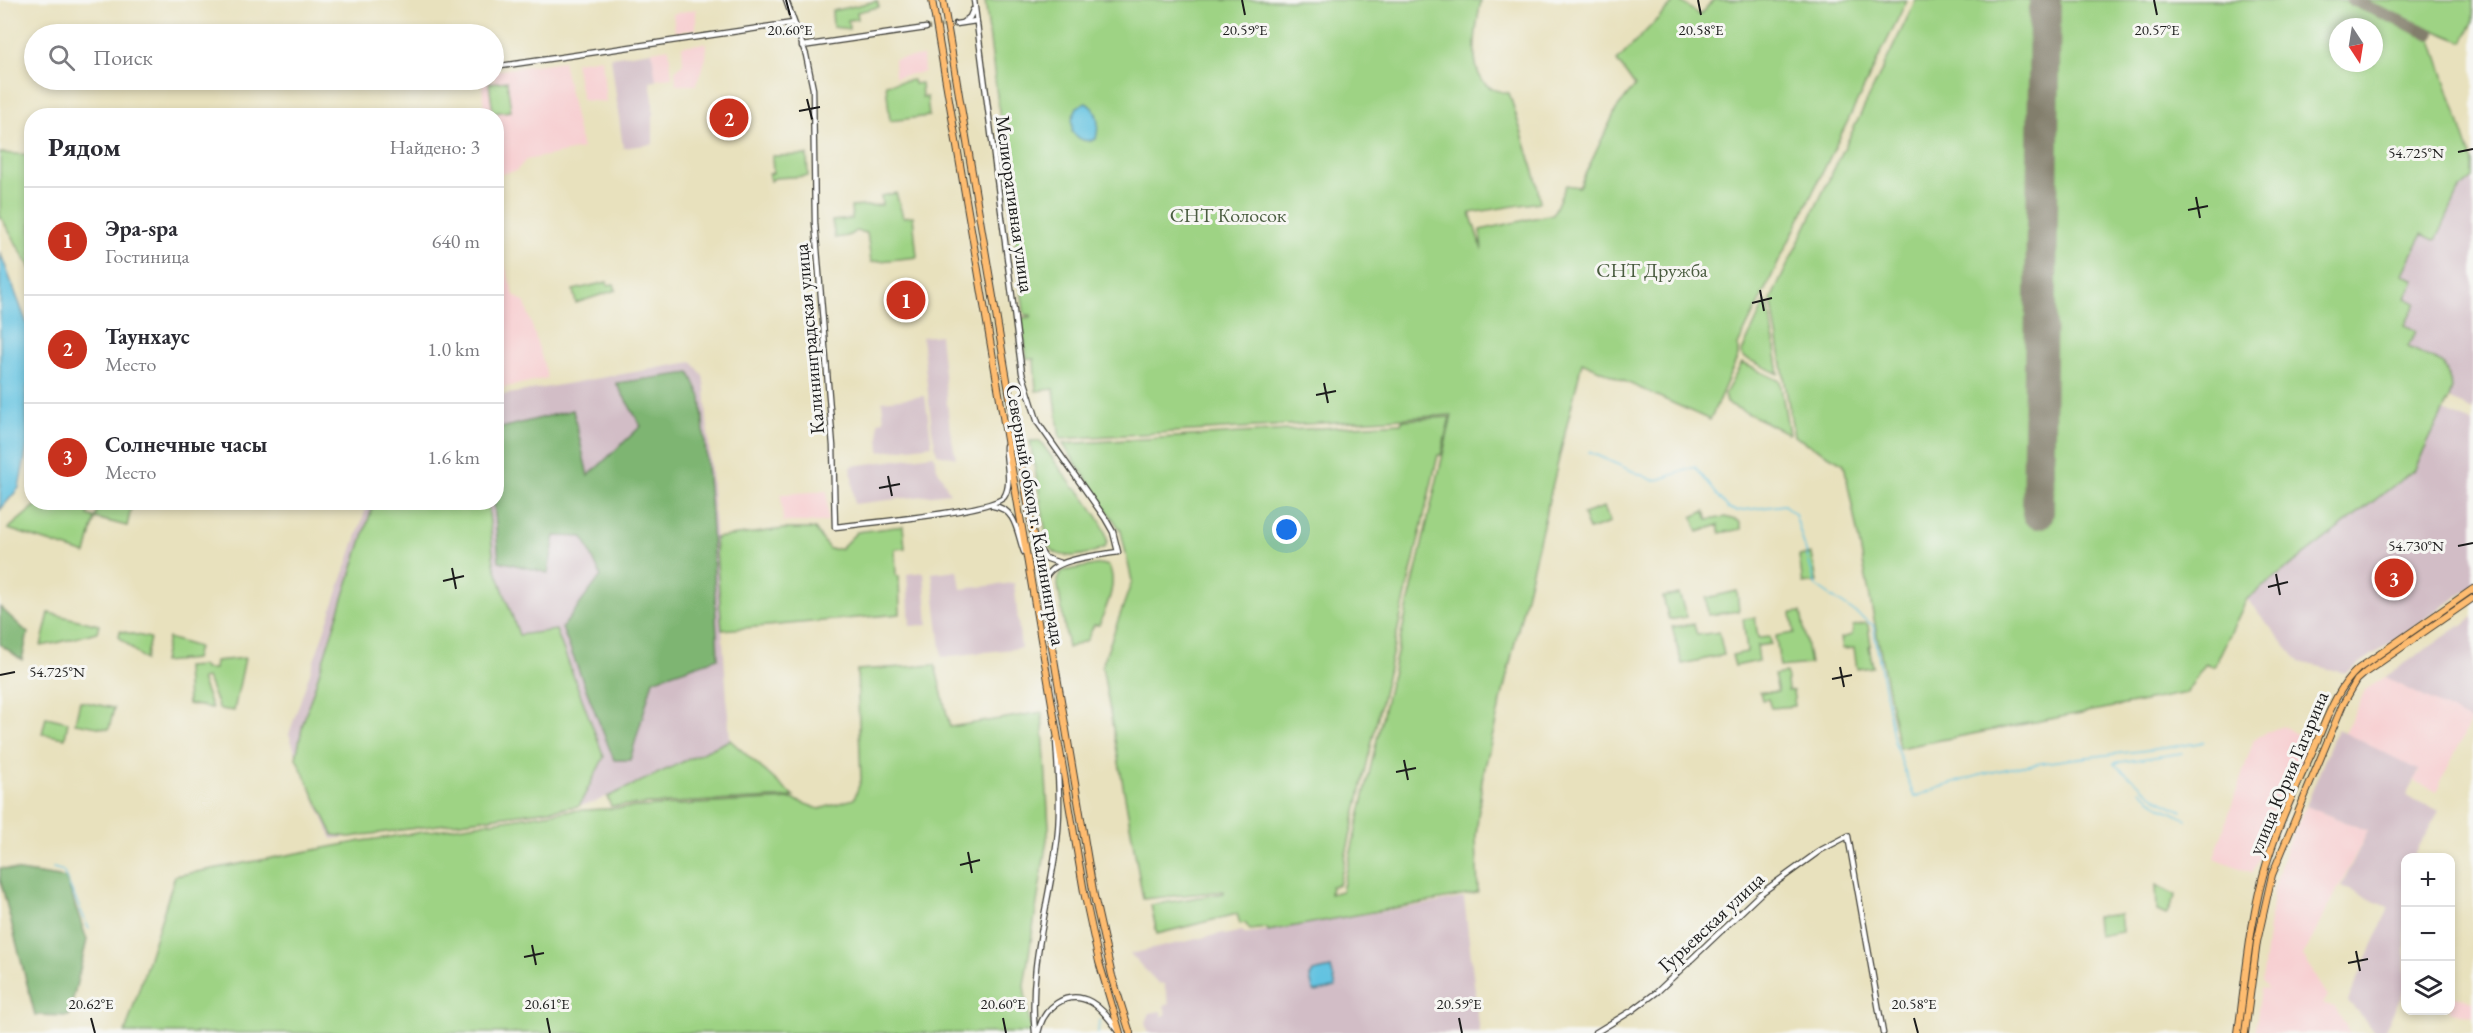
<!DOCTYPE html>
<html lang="ru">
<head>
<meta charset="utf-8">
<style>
	body { margin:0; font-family:"EB Garamond",serif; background:#f7f7f7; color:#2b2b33 }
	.controls { position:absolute; right:18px; bottom:18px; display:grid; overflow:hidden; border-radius:12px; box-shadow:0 3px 9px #0003 }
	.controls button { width:54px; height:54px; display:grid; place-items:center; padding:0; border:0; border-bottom:2px solid #e1e1e2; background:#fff; color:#2b2b33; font:30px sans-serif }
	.compass { position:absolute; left:2329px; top:18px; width:54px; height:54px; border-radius:50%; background:#fff; box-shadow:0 3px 9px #0003; rotate:168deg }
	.you { position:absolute; left:1287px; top:530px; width:21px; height:21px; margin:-15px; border:4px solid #fff; border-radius:50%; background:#1a73e8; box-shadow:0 0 0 9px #1a73e833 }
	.badge { display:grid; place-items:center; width:39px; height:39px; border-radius:50%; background:#c8321e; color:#fff; font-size:20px; font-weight:700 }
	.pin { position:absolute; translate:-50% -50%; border:3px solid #fff; box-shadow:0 2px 6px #0006 }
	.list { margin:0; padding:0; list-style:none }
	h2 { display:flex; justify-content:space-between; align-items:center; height:78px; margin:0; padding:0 24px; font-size:26px }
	h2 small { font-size:20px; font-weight:400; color:#7c7c81 }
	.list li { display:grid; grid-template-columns:39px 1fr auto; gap:18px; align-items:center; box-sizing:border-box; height:108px; padding:0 24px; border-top:2px solid #e1e1e2 }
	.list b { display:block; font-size:22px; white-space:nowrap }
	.list p { margin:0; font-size:20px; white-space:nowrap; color:#7c7c81 }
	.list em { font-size:20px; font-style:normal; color:#7c7c81 }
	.icon { flex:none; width:33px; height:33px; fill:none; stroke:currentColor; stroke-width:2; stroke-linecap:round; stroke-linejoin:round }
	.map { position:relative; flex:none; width:2473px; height:1033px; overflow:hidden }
	.search { position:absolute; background:#fff; box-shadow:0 3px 9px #0003; left:24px; top:24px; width:480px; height:66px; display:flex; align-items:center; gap:15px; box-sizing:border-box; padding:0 21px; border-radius:33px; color:#7c7c81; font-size:22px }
	.panel { position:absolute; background:#fff; box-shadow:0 3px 9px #0003; left:24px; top:108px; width:480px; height:402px; border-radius:24px }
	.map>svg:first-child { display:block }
	.built { fill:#f7cfd1 }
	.industrial { fill:#d2bdc6 }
	.green { fill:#9ed384; stroke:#5d7850; stroke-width:1.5; fill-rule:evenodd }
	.forest { fill:#7eb572; stroke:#4d6847; stroke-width:1.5 }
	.water { fill:#63c3e1; stroke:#40707e; stroke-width:1.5 }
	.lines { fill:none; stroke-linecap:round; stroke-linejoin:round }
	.stream { stroke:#63c3e1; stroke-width:1.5 }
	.taxiway { stroke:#827e6c; stroke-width:12 }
	.runway { stroke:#827e6c; stroke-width:32 }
	.tertiary-tunnel { stroke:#bfba9d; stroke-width:4.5; stroke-dasharray:4.5 2; stroke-linecap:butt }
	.tertiary-casing { stroke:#3b3a34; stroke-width:7 }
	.primary-casing { stroke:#3b3a34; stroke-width:8 }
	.trunk-casing { stroke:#3b3a34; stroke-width:8 }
	.tertiary { stroke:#fff; stroke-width:4.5 }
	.primary { stroke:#febc70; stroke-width:6 }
	.trunk { stroke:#febc70; stroke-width:6 }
	.ticks { fill:none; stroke:#1c1c1c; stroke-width:2 }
	.labels { text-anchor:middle; stroke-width:6; stroke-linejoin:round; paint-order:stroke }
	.street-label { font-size:20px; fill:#1c1c1c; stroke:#f6f6f2 }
	.park-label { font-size:20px; fill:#4a5c40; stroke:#f6f6f2 }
	.ticks-label { font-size:15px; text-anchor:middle; fill:#1c1c1c; stroke:#f6f6f2; stroke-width:6; stroke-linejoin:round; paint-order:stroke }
</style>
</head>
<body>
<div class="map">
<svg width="2473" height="1033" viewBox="0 0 2473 1033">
	<rect width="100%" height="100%" fill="#f6f6f2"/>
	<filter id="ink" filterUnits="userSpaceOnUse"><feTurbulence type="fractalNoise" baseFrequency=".0167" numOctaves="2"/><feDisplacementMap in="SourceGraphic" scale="12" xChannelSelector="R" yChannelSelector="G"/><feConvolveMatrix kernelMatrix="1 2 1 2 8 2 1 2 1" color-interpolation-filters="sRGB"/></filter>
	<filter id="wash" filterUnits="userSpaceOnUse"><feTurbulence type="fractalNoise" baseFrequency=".008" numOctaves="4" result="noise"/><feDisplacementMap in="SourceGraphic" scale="24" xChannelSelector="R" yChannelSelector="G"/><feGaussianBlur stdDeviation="1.35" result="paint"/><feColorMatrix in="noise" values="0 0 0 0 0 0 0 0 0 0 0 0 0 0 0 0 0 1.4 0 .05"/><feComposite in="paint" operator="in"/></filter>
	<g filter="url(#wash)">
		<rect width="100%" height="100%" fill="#e8e1bd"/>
		<path class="built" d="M696 9V29L675 32 673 14Z
			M707 43 706 58 696 85H676L675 71 683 63 682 46Z
			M669 48 672 77 655 79 652 51Z
			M923 56 924 72 895 77 894 59Z
			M602 58 606 102 582 100 575 62Z
			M563 61 582 149 526 160 516 171 497 175 496 116 484 115 482 80H494V71Z
			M497 239 514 295 525 303 548 378 497 389Z
			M827 491 828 522H783L781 494Z
			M2385 677 2471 720 2436 792 2414 780 2419 771 2345 733 2365 690Z
			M2282 725 2310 743 2253 873 2214 858 2254 739Z
			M2306 806 2368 831 2303 956 2328 996 2323 1004 2335 1007 2350 1033H2255L2261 988 2269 990 2262 981 2274 888 2286 848Z
			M2451 995 2473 1001V1017L2448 1011 2450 1010Z"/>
		<path class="industrial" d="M652 51 656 81 650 82 653 99V144L623 148 611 57Z
			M2473 179V410L2449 399 2452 386 2444 364 2408 347 2403 275 2422 234 2434 240 2437 239 2460 189Z
			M940 335 950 431 956 458 937 454 932 430 922 337Z
			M692 362 703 375 705 389 730 740 595 802 565 809 332 839 298 761 289 734 368 503 496 502 497 396Z
			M925 396 932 445 880 452 878 422 884 421 882 401Z
			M2443 411 2473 423V586L2346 673 2299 662 2247 599 2415 469Z
			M934 455 937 468 950 493 854 504 851 466Z
			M958 570 961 589 1014 583 1021 648 942 657 932 573Z
			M924 572 928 625 910 626 907 574Z
			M2473 617V722L2385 677 2454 630Z
			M2337 729 2419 770 2406 796 2439 811 2413 857 2406 858 2405 989 2383 1033H2376L2348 1001 2389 908 2341 886 2368 831 2306 806Z
			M1464 898 1480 1033H1149L1145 1024 1150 1013 1161 1011 1162 1016 1166 1015 1164 1005 1169 1004 1164 984 1158 983 1130 954 1224 933 1225 935 1242 931 1246 934Z"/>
		<path class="green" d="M985 0H1481C1477 23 1465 74 1491 88 1495 91 1504 92 1509 93L1536 178 1540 202 1470 213 1482 250 1480 230 1553 214 1566 185 1579 187 1616 110 1635 86 1617 61 1676 0H1679L1699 15 1714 0H1907L1738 345V356L1710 420 1582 362 1482 780 1476 836 1478 893 1268 931 1267 928 1250 930 1245 923 1240 924 1237 914 1157 934 1151 905 1224 893V891L1143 899 1102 666 1132 581 1121 531 1063 444 1401 423 1402 420 1450 417 1441 455H1438L1339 885 1331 886 1330 894 1342 891 1452 415 1060 439 1054 389 1036 391 1034 359H1027L1021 318 1031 317V315H1025L1024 312Z
			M1916 0H2045L2033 514H2042L2050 0H2344L2432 40 2473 163V178L2460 189 2437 239 2434 240 2422 234 2403 274 2414 280 2406 298 2416 303 2405 325 2416 331 2408 347 2444 364 2452 387 2449 399 2415 469 2247 599 2214 667 2206 663 2186 693 1899 748 1844 464 1794 436 1771 299ZM2338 27H2374V63H2338Z
			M2362 0H2473V22L2463 42Z
			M877 1 879 7 857 12 858 19 848 20 849 29 833 27 832 11Z
			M913 80 914 84 921 83 922 97H927L929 116 890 121 886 84Z
			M507 81 511 111 493 113 489 83Z
			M0 153 31 155V269L0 216Z
			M807 155 808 176 775 178 770 181 769 174 773 173 772 156Z
			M896 193 903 217 913 216 917 257 871 262 867 233 856 231 848 236 835 238 832 221 852 219 851 207 882 205 881 196Z
			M607 282 608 285 614 284 616 290 576 303 573 290Z
			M1765 302 1768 304 1779 374 1743 357 1741 354Z
			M1742 363 1780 381 1789 434 1727 403 1725 394Z
			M1030 441H1040L1074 488 1079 490C1087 503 1114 533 1105 547 1090 555 1058 563 1048 545Z
			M374 502 488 503 494 564 519 635 556 630 604 757 579 806 350 837 333 835 296 758 303 723Z
			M39 503H92L88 515 95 518 100 503H123L132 505 127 526 95 518 86 554 8 529Z
			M1604 507 1610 523 1589 530 1583 514Z
			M1705 511 1708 520 1725 517 1739 521 1742 529 1720 533 1718 525 1698 532 1692 517Z
			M903 526 905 548 895 549 896 576H899L900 614 722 630 715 538 784 529H815L829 549H840L857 532Z
			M1812 554 1817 582 1803 584 1799 556Z
			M1101 564 1109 566C1118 585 1106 607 1099 625H1094L1087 640 1068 648 1057 580 1063 571Z
			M1737 591 1739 611 1708 615 1706 598Z
			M1679 594 1687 617 1669 620 1663 597Z
			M1801 612 1810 664 1780 667 1776 636 1794 633 1791 613Z
			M49 613 99 625 97 632C78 637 61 643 41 646Z
			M1755 617 1758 638 1770 637 1771 644 1757 646 1759 661 1735 666 1732 655 1747 652 1743 619Z
			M1866 623 1868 625 1871 645 1869 646 1873 667 1857 669 1854 648 1843 649 1841 638 1852 635 1853 626Z
			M1694 624 1697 635 1719 632 1724 655 1682 664 1672 627Z
			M120 631 150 638 145 660 119 637Z
			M168 638 198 647 195 659 163 662Z
			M245 658 234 711 219 709 207 678 201 679 212 708 188 704 186 667 203 666 204 669H214L215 661Z
			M935 665 950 727 1042 712 1049 827 1024 986 1031 1033H125L175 876 362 841 566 811 792 799 819 809 854 799 861 780 857 670Z
			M1786 673 1788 690 1793 691 1795 706 1771 708 1768 699 1762 700 1760 692H1778L1774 675Z
			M80 701 114 708 109 729 75 723Z
			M46 717 68 722 65 738 42 734Z
			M730 740 794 797 611 806 607 797Z
			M2156 885 2176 895 2166 915 2157 911Z
			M2120 914 2122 932 2098 936 2096 917Z"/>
		<path class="forest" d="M690 373 701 397 711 513 718 658 653 680 630 760H614L562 628 601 576 583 537 555 536 548 573 499 561 494 503 496 502 497 429 573 410 588 476 641 426 616 383Z
			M0 607 28 633 22 660 0 644Z
			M0 868 66 878 87 940 69 1016 35 1015 0 879Z"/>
		<path class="water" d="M1086 103C1100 111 1099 125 1096 139 1087 143 1079 140 1072 132V119L1077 107Z
			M0 252 32 337 31 375 26 393 28 443 19 488 0 510Z
			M1331 968 1336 987 1316 992 1313 990 1310 977 1313 972Z"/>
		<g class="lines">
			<path class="stream" d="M970 0V1
				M1589 452 1655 481 1695 467 1728 508 1736 511 1784 505 1795 514 1816 586 1873 625 1894 741 1914 797C1943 786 1972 776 2002 770 2069 756 2137 754 2204 742
				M2114 763 2182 753
				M2114 764 2159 800 2182 811
				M2140 790 2161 807 2186 819
				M53 868 63 871 89 929
				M1098 1033 1099 1020"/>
			<path class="taxiway" d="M2352 0 2430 34"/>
			<path class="runway" d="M2038 513 2045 0"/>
		</g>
	</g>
	<g filter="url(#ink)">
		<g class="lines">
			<path class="tertiary-tunnel" d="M926 28 956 24"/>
			<g class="tertiary-casing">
				<path id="tertiary" d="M786 0 806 55 813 89 815 223 833 446 835 527C860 524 994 511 1004 497 1013 484 1005 461 1006 446
					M974 0 1017 335 1022 373 1038 423 1105 518 1113 532 1118 552C1097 556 1044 558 1044 585
					M962 23 970 17 973 10
					M956 24 976 21
					M802 46 926 28
					M494 67 793 23
					M388 82 410 80
					M993 506C1017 509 1017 534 1024 552
					M1037 546 1045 558 1060 563
					M1035 1033C1028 968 1049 905 1057 841 1061 808 1058 774 1056 740
					M1038 1033C1043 1008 1066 989 1091 1002 1102 1008 1110 1020 1118 1030
					M1595 1033 1633 1010 1657 992 1760 894 1821 850 1848 836 1883 1033"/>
			</g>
			<g class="primary-casing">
				<path id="primary" d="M2238 1033C2246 976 2250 917 2267 862 2279 823 2297 785 2314 748 2326 721 2336 689 2358 669L2473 589
					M2245 1033 2257 942 2272 875 2343 704 2357 680 2366 672 2473 598"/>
			</g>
			<g class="trunk-casing">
				<path id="trunk" d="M932 0 1084 892 1099 962 1120 1033
					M943 0 1094 896 1112 976 1130 1033"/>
			</g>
			<use href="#tertiary" class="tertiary"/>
			<use href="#primary" class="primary"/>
			<use href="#trunk" class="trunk"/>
		</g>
	</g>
	<path class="ticks" d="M786 0 790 15M1242 0 1245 15M1698 0 1701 15M2154 0 2157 15M807 99 812 119M799 111 820 107M2458 152 2473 149M2196 197 2200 218M2188 210 2208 206M1760 290 1764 311M1752 303 1772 298M1324 383 1328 403M1316 395 1336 391M888 476 892 496M879 488 900 484M2458 546 2473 543M452 568 456 589M2276 574 2280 595M443 581 464 576M2268 587 2288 582M1840 667 1844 687M0 675 15 672M1832 679 1852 675M1404 760 1408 780M1396 772 1416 768M968 852 972 873M960 865 980 860M532 945 536 965M2356 951 2360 971M524 957 544 953M2348 963 2368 959M91 1018 95 1033M547 1018 550 1033M1003 1018 1006 1033M1459 1018 1462 1033M1914 1018 1918 1033"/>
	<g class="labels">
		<g class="street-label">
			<text transform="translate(1015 204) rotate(82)" y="7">Мелиоративная улица</text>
			<text transform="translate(809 339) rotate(-95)" y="7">Калининградская улица</text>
			<text transform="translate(1036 515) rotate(80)" y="7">Северный обход г. Калининграда</text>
			<text transform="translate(2288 773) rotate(-67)" y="7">улица Юрия Гагарина</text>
			<text transform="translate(1711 922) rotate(-43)" y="7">Гурьевская улица</text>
		</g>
		<g class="park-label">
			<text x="1228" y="222">СНТ Колосок</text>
			<text x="1652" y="277">СНТ Дружба</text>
		</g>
	</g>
	<g class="ticks-label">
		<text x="790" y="35">20.60°E</text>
		<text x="1245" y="35">20.59°E</text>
		<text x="1701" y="35">20.58°E</text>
		<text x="2157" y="35">20.57°E</text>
		<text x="2416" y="158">54.725°N</text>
		<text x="2416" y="551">54.730°N</text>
		<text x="57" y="677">54.725°N</text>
		<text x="91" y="1009">20.62°E</text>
		<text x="547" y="1009">20.61°E</text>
		<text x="1003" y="1009">20.60°E</text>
		<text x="1459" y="1009">20.59°E</text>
		<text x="1914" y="1009">20.58°E</text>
	</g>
</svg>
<div class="controls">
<button>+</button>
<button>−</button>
<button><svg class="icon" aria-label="layers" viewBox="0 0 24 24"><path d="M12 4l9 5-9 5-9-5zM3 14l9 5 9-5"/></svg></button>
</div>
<svg class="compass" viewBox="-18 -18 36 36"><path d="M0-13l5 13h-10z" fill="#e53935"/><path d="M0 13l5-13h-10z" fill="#7c7c81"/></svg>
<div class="you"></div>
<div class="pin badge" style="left:906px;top:300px">1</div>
<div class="pin badge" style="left:729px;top:118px">2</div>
<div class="pin badge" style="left:2394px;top:578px">3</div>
<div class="search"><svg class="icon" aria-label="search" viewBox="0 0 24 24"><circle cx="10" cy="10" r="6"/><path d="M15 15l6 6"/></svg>Поиск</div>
<section class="panel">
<h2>Рядом<small>Найдено: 3</small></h2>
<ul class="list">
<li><span class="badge">1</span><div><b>Эра-spa</b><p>Гостиница</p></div><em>640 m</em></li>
<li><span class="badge">2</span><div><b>Таунхаус</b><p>Место</p></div><em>1.0 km</em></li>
<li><span class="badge">3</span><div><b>Солнечные часы</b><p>Место</p></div><em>1.6 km</em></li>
</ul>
</section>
</div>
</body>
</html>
